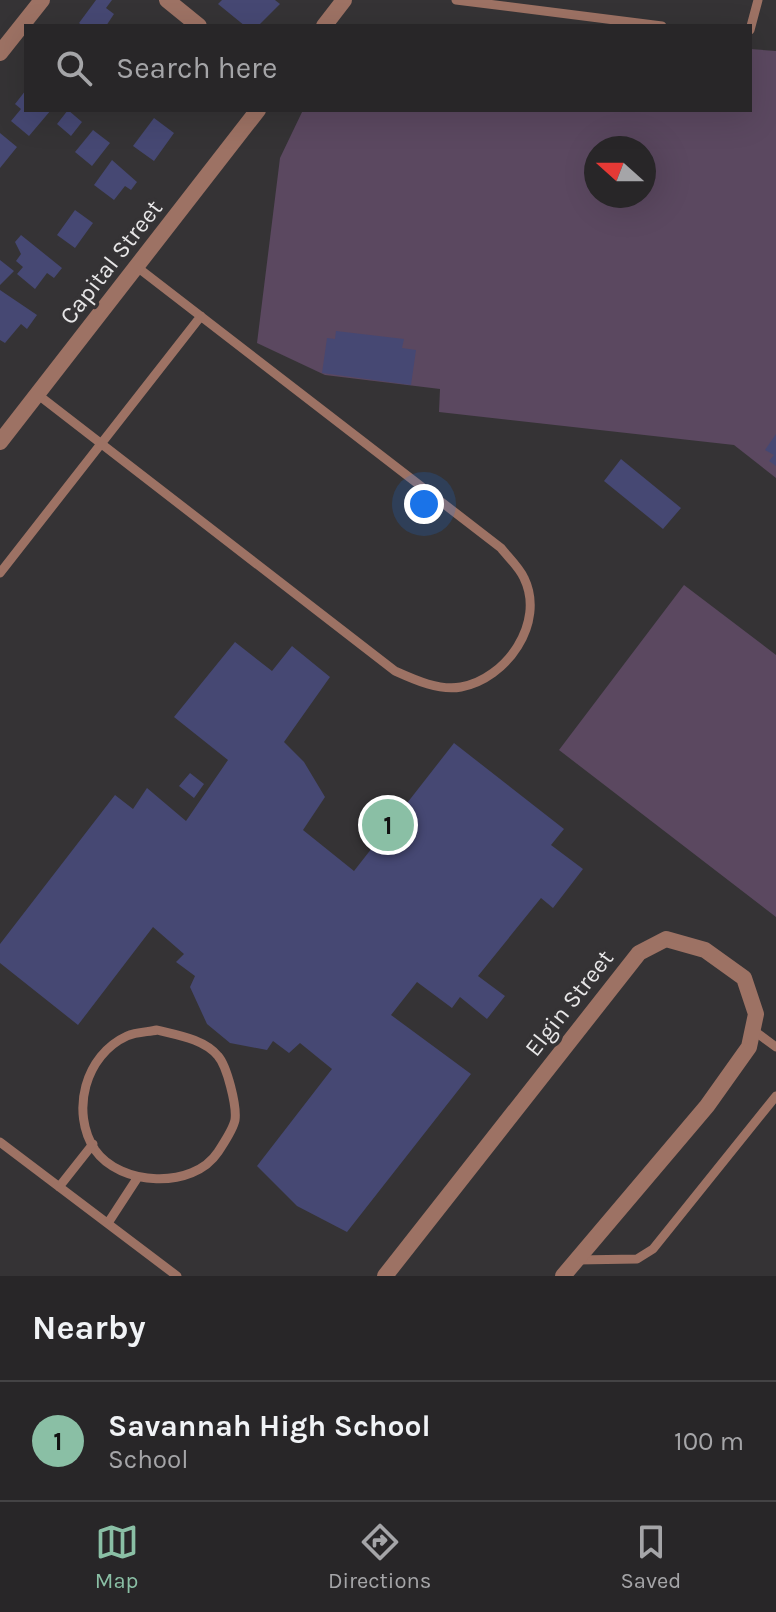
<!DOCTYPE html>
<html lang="en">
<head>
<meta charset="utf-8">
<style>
	body { margin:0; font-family:Karla,sans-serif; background:#343234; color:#f1f3f6 }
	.compass { position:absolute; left:584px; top:136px; width:72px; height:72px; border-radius:50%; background:#282628; box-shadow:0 8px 32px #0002; rotate:291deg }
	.you { position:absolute; left:424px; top:504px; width:28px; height:28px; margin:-20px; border:6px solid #fff; border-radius:50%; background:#1a73e8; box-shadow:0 0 0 12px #1a73e833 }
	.badge { display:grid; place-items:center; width:52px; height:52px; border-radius:50%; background:#8abfa5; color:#111; font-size:26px; font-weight:700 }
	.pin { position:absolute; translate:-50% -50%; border:4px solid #fff; box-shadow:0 2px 8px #0006 }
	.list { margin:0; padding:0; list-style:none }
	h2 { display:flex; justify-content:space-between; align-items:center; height:104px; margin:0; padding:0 32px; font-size:34px }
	h2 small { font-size:26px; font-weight:400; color:#a5a5a8 }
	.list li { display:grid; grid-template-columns:52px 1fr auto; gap:24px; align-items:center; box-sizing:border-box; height:120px; padding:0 32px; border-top:2px solid #444345 }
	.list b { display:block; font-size:30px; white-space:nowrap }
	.list p { margin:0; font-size:26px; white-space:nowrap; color:#a5a5a8 }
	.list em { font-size:26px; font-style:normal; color:#a5a5a8 }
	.icon { flex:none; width:44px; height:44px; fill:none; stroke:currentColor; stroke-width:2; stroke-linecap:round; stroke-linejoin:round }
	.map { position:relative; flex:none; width:776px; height:1276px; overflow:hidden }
	.search { position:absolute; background:#282628; box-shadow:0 8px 32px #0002; left:24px; right:24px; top:24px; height:88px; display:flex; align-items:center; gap:20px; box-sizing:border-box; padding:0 28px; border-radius:0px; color:#a5a5a8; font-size:30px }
	.sheet { height:224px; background:#282628 }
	nav { display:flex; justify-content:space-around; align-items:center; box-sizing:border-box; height:112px; border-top:2px solid #444345; background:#282628; font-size:22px; color:#a5a5a8 }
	nav a { display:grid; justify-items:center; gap:4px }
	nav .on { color:#8abfa5 }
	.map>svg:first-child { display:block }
	.green { fill:#5b4860; fill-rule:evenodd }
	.building { fill:#464873 }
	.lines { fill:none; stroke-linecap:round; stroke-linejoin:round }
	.service { stroke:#9d7264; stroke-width:9 }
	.minor { stroke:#9d7264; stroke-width:16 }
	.labels { text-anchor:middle; stroke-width:7; stroke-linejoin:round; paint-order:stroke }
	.street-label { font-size:24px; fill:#e7e6e7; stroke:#353335 }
</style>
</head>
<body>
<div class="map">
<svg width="776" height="1276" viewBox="0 0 776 1276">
	<rect width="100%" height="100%" fill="#353335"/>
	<path class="green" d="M750 49 776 51V478L734 445 439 412 440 389 325 375 257 343 280 158 303 110H750ZM596 148H644V196H596Z
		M684 585 776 655V917L559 750Z"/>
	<path class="building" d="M96 0H112L106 8 114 14 106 26H83L79 23Z
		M222 0H275L280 4 258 26H245L218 4Z
		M26 90V110H51L29 136 11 121 21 109 15 104Z
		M68 110 82 122 71 136 57 124Z
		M154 118 174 133 154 161 133 146Z
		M93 130 110 143 92 166 75 152Z
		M0 133 17 147 0 168Z
		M112 160 137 182 131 190 125 186 114 200 94 185Z
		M75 210 93 223 75 248 57 235Z
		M21 235 62 268 54 278 47 273 35 289 17 274 23 267 16 261 21 254 15 242Z
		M0 260 14 271 0 285Z
		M0 290 37 315 27 329 21 324 5 343 0 340Z
		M336 331 404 339 402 348 416 350 411 385 322 373 327 338 335 339Z
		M776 434V466L769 461 774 455 765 450Z
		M621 459 681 508 663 529 604 481Z
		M235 642 272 671 292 646 330 677 284 742 304 762 325 797 303 830 354 871 454 743 564 829 551 845 583 869 553 908 541 898 478 976 505 996 487 1019 460 997 452 1008 417 982 391 1015 471 1074 347 1232 297 1206 257 1166 332 1069 300 1043 289 1053 273 1041 267 1050 230 1043 207 1024 190 987 195 976 176 962 184 954 153 927 78 1025 0 963V944L115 795 133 809 147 788 186 821 228 760 174 717Z
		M190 773 204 784 194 798 179 786Z"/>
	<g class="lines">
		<path class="service" d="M456 0 662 26
			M750 30 758 0
			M37 394 395 671C415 680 439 691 461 687 506 679 546 623 524 578 519 567 508 557 501 548L137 267
			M0 573 201 316
			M157 1030C177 1035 204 1039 218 1056 227 1066 237 1106 235 1120 233 1130 223 1144 218 1152 193 1190 120 1186 95 1150 70 1112 85 1055 127 1036 136 1032 148 1032 157 1030Z
			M753 1030 776 1047
			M0 1142 177 1276
			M59 1187 93 1144
			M108 1223 138 1177
			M577 1260 637 1259 653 1249 776 1096"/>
		<path class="minor" d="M167 0 199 26
			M324 26 344 0
			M0 53 42 0
			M0 442 258 110
			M385 1276 639 953 666 939 705 950 744 978 756 1014 749 1047 707 1106 563 1276"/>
	</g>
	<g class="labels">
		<g class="street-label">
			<text transform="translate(111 262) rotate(-52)" y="8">Capital Street</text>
			<text transform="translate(569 1003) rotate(-52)" y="8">Elgin Street</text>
		</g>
	</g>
</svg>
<svg class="compass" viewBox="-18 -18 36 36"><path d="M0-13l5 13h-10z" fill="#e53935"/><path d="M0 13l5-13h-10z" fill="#a5a5a8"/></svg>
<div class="you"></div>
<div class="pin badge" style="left:388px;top:825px">1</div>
<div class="search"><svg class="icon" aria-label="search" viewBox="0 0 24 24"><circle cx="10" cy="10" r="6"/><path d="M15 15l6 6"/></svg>Search here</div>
</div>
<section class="sheet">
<h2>Nearby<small></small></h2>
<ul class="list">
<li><span class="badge">1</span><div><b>Savannah High School</b><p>School</p></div><em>100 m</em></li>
</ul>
</section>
<nav>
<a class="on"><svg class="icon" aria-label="map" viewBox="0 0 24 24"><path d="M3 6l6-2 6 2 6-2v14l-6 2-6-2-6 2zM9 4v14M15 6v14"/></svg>Map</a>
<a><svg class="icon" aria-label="directions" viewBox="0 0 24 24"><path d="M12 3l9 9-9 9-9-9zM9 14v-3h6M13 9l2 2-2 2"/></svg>Directions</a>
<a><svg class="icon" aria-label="saved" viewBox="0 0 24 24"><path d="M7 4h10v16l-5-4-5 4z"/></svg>Saved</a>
</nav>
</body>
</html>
